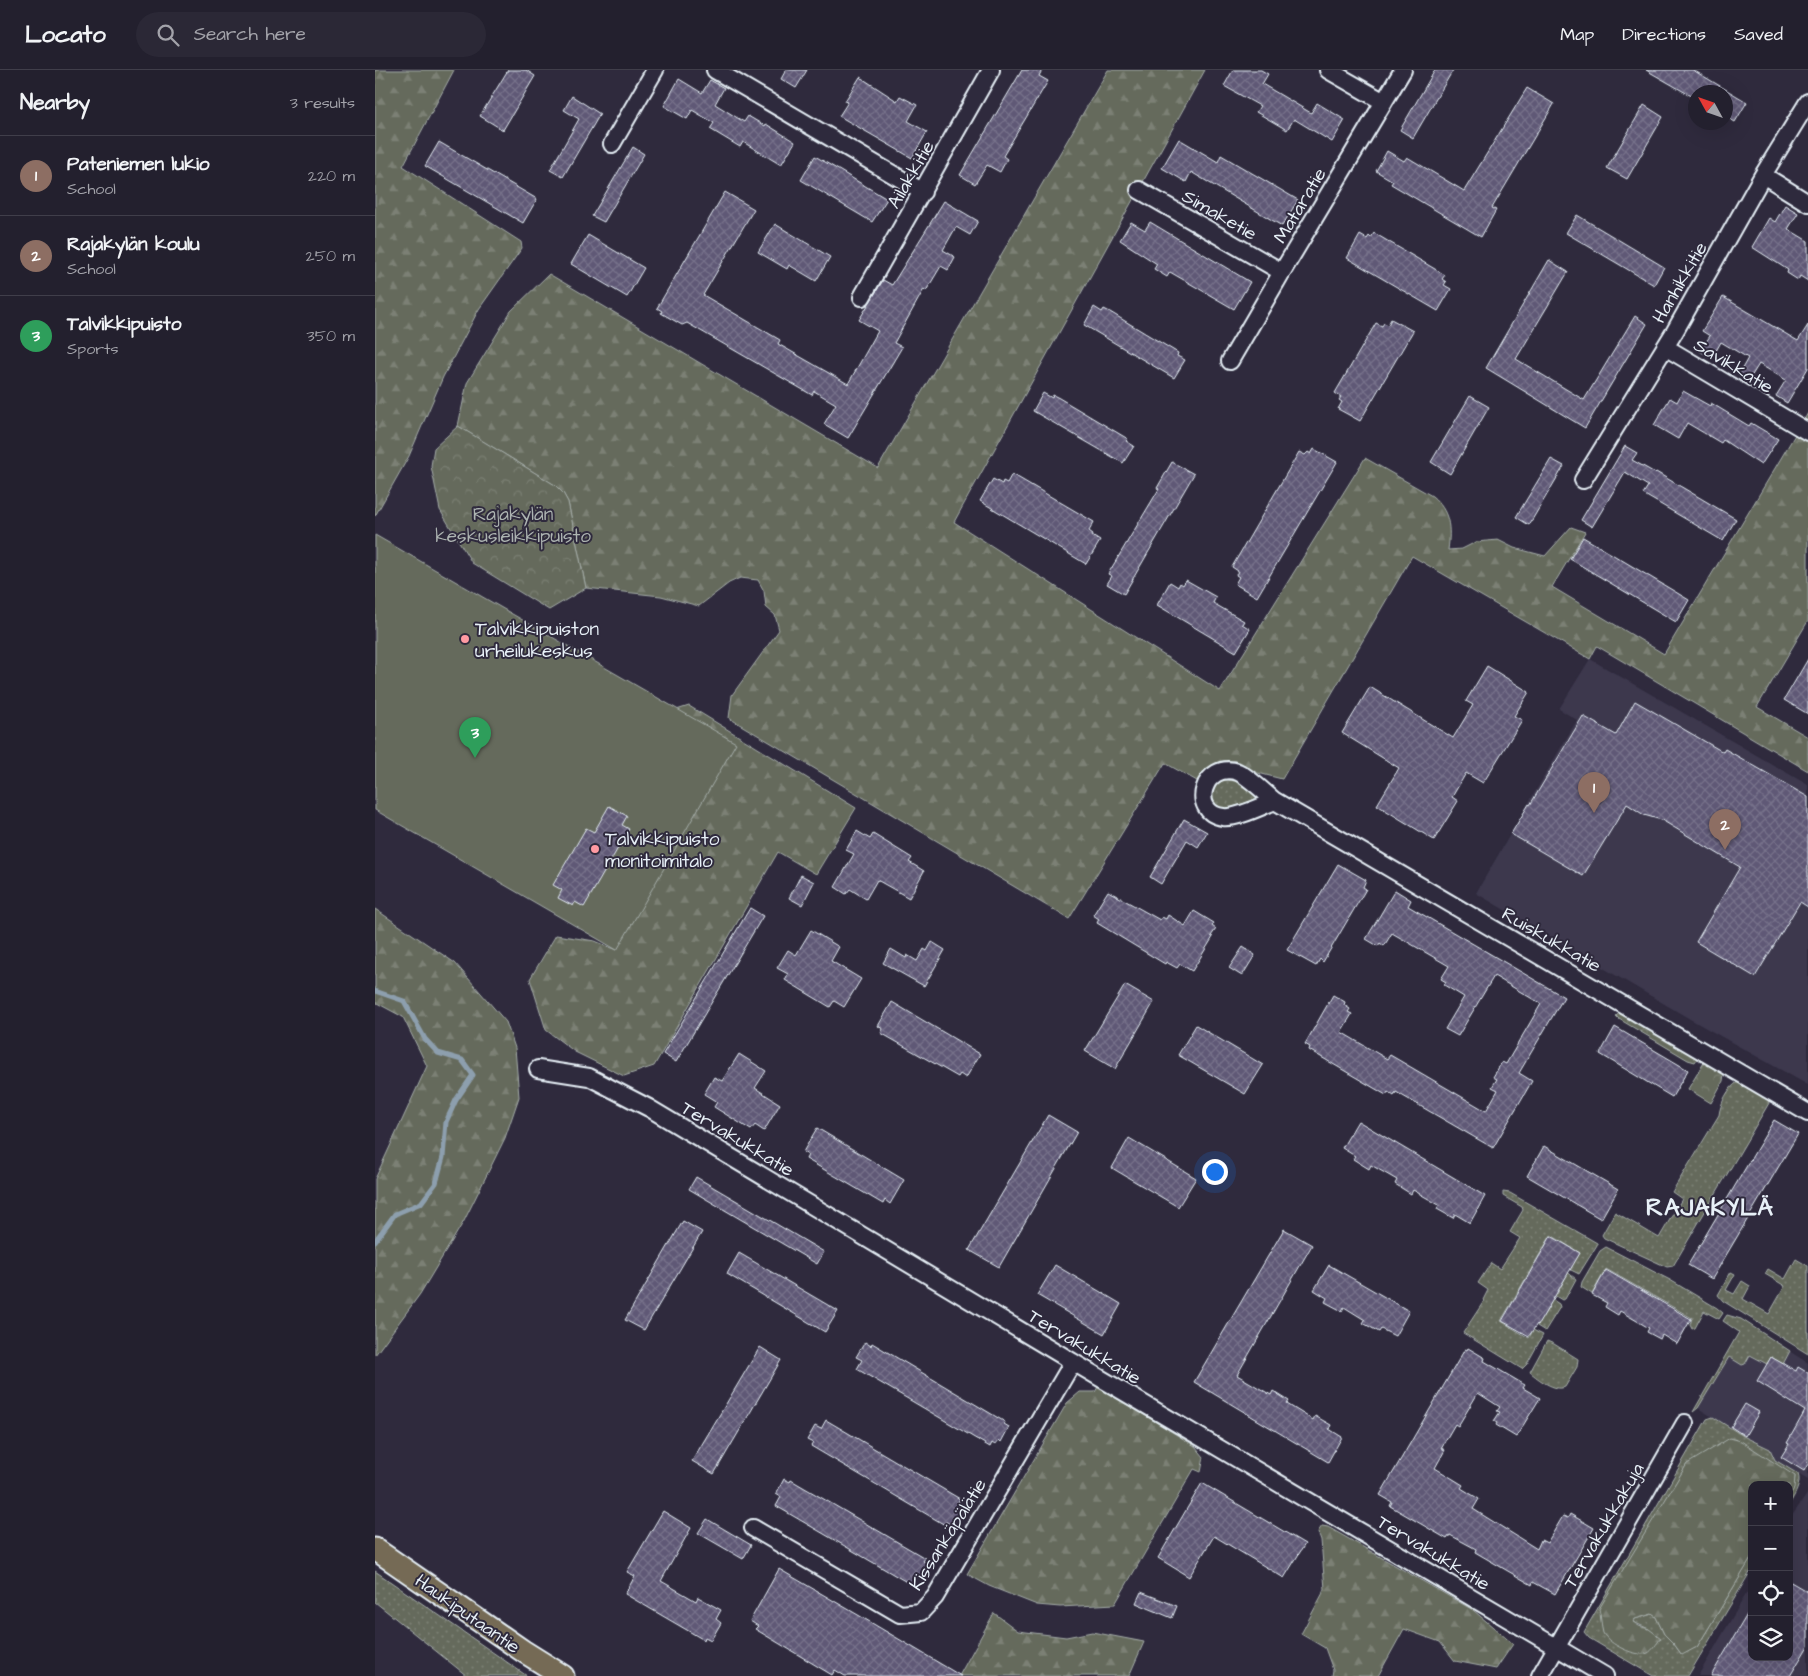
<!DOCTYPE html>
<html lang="en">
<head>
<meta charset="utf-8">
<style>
	body { margin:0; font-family:"Architects Daughter",sans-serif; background:#2b2836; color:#f1f3f6 }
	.controls { position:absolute; right:15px; bottom:15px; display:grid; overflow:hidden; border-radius:10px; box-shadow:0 5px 20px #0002 }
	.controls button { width:45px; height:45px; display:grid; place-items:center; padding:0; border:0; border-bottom:1px solid #403e4a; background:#23202e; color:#f1f3f6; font:25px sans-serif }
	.compass { position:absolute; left:1313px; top:15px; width:45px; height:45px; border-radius:50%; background:#23202e; box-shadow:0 5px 20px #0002; rotate:310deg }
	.you { position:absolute; left:839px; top:1101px; width:18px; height:18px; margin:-12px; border:4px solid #fff; border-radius:50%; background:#1a73e8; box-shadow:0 0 0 8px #1a73e833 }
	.badge { display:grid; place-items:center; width:32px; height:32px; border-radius:50%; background:#bca0f2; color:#fff; font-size:16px; font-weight:700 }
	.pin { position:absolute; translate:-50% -41px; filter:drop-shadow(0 1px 2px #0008) }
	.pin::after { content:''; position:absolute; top:26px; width:18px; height:15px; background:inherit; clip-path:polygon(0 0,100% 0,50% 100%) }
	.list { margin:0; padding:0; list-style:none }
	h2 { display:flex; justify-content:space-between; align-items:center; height:65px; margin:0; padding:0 20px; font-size:21px }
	h2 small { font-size:16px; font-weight:400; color:#a3a3aa }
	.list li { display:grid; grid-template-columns:32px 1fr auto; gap:15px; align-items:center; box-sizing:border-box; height:80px; padding:0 20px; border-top:1px solid #403e4a }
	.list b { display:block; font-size:19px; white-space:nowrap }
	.list p { margin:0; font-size:16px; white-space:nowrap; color:#a3a3aa }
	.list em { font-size:16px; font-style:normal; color:#a3a3aa }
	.icon { flex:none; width:28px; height:28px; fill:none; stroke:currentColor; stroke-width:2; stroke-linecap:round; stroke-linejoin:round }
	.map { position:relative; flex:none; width:1433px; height:1606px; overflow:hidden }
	header { display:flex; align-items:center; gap:30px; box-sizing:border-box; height:70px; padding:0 25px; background:#23202e; border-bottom:1px solid #403e4a }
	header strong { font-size:24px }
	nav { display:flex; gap:28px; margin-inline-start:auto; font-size:18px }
	.search { width:350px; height:45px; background:#2b2836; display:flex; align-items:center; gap:12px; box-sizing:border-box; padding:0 18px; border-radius:28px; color:#a3a3aa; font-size:19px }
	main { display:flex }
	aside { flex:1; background:#23202e }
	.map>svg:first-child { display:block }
	.built { fill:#3d384e }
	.grass { fill:url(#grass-dots); stroke:#a6aeaa }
	.forest { fill:url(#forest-firs); stroke:#a6aeaa }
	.park { fill:url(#park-crowns); stroke:#a6aeaa }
	.pitch { fill:#656a5c; stroke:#a6aeaa }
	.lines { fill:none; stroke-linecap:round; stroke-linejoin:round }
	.stream { stroke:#8d9fae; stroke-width:5 }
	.building { fill:url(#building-cross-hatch); stroke:#e8f1f8 }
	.minor-casing { stroke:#e8f1f8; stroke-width:20 }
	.major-casing { stroke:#e8f1f8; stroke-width:25 }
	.minor { stroke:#2f2a3d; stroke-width:16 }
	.major { stroke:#746b55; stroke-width:21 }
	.poi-dot { fill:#ff9aa2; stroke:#2f2a3d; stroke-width:2 }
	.labels { text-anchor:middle; stroke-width:4; stroke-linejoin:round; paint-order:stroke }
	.street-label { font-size:19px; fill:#e8f1f8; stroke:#2f2a3d }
	.park-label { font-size:19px; fill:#adb4b2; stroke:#2f2a3d }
	.poi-label { font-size:19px; fill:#e8f1f8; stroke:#2f2a3d; text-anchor:start }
	.district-label { font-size:24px; font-weight:bold; letter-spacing:1px; fill:#e8f1f8; stroke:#2f2a3d }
</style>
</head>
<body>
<header>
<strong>Locato</strong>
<div class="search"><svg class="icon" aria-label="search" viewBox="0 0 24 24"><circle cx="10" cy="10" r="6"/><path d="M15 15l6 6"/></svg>Search here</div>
<nav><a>Map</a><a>Directions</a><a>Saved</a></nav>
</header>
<main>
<aside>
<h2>Nearby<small>3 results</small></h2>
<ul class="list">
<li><span class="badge" style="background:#8d6e63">1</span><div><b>Pateniemen lukio</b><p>School</p></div><em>220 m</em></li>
<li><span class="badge" style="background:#8d6e63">2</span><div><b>Rajakylän koulu</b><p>School</p></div><em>250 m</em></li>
<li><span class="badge" style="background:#2e9e5b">3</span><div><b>Talvikkipuisto</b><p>Sports</p></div><em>350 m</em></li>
</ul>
</aside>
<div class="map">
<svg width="1433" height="1606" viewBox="0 0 1433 1606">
	<defs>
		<pattern id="grass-dots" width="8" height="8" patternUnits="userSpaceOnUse" patternTransform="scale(1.25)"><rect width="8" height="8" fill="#656a5c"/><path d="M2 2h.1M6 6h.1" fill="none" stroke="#7b8074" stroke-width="1.8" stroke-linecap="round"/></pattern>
		<pattern id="forest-firs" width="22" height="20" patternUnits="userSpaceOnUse" patternTransform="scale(1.25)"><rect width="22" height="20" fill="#656a5c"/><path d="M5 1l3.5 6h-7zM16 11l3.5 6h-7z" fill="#7b8074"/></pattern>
		<pattern id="park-crowns" width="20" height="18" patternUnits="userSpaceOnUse" patternTransform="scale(1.25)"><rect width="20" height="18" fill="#656a5c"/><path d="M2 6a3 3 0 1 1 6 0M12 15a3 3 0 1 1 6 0" fill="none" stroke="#7b8074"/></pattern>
		<pattern id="building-cross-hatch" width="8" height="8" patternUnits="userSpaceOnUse" patternTransform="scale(1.25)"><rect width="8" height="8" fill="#5f5976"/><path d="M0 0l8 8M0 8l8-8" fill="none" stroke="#76718a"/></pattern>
	</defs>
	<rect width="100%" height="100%" fill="#2f2a3d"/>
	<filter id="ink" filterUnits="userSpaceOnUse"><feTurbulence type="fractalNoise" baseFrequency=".02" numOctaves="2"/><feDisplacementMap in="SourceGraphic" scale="10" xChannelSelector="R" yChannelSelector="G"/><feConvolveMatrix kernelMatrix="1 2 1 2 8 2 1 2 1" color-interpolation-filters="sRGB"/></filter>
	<g filter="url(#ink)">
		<path class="built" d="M1215 589 1433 715V1015L1315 949 1101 823 1202 650 1184 639Z
			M1373 1255 1433 1293V1410L1399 1390 1394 1379 1370 1367 1323 1338Z
			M1433 1423V1606H1323L1377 1514V1587H1414V1450Z"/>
		<path class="grass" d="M848 710 862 711 881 724 882 727C878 731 872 732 867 734 853 739 843 742 836 726L839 717Z
			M1363 1012 1393 1029 1394 1033 1298 1196 1292 1197 1229 1168 1227 1165 1240 1142 1284 1168 1307 1129 1297 1122 1300 1117 1344 1045C1345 1035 1353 1017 1363 1012Z
			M1128 1122 1135 1123 1222 1173V1175L1204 1204 1194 1199 1205 1183 1176 1165 1126 1251 1154 1268 1157 1262 1156 1259 1168 1265 1152 1294 1147 1299 1088 1263 1109 1231 1108 1230 1113 1220 1103 1213 1116 1193 1125 1199 1145 1168 1135 1162 1148 1140 1147 1137 1128 1126Z
			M1231 1177 1295 1210 1342 1238 1348 1243 1344 1249 1329 1241 1320 1258 1317 1259 1315 1255 1317 1248 1231 1199 1217 1224 1206 1217 1207 1212 1225 1181Z
			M1421 1189 1433 1196V1284L1348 1231 1343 1225 1356 1202 1360 1204 1351 1220 1359 1224 1367 1211 1375 1216 1368 1229 1394 1244 1410 1216 1390 1204 1393 1199 1410 1209Z
			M1191 1201 1201 1209 1190 1229 1187 1230 1177 1224 1178 1222 1182 1224 1192 1205Z
			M1175 1228 1184 1234 1185 1237 1170 1261 1162 1256 1174 1237Z
			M1352 1245 1366 1249 1415 1281 1408 1294 1396 1287 1392 1294 1375 1285 1370 1294 1367 1295 1354 1287 1323 1338 1318 1342 1364 1262 1348 1251Z
			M1172 1271 1179 1274 1203 1289 1202 1297 1190 1317C1180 1322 1163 1309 1155 1302Z
			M1338 1347 1370 1367 1395 1379 1400 1390 1423 1404C1427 1414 1419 1426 1414 1435 1414 1425 1419 1417 1420 1406L1312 1394 1225 1539 1228 1562 1274 1559 1258 1552 1260 1549 1277 1544 1281 1547 1289 1564 1299 1574 1306 1584 1322 1577 1377 1487V1499L1313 1606H1278L1214 1568 1209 1562 1332 1349Z
			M0 1501 152 1606H92L0 1532Z"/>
		<path class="forest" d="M0 0H79L28 96 146 172 147 178 104 239 68 307 34 386 0 446Z
			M733 0H830L579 452 845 621 990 388 1057 426C1075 441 1076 458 1073 480L1087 479 1101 472 1123 470 1139 478 1170 486 1196 457 1210 462 1177 517 1289 584 1433 343V551L1382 637 1433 667V701L1222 576 1215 589 1037 486 907 709 847 694 833 699 822 711 790 693 694 849 354 648 357 625 404 560 400 545 391 537 389 521 383 510 365 508 354 513 324 536 286 526 211 518 193 432 188 423 180 415 83 356 92 313 136 241 174 204 503 398Z
			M314 636 481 738 441 804 403 782 279 996 249 1006 200 982 171 960 155 909 181 865 220 871 242 880 286 645Z
			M0 839 80 893 131 952 140 978 144 1027 130 1068 89 1151 45 1224 0 1285V1109L52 996 28 947 0 932Z
			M723 1317 820 1376 829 1387 826 1402 819 1399 740 1534 685 1537 662 1535 614 1516 592 1504 692 1333 705 1322H720Z
			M1355 1368 1366 1371 1420 1406 1419 1419 1414 1426V1415H1377V1487L1322 1577 1307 1585 1299 1574 1289 1564 1281 1547 1277 1544 1260 1549 1258 1552 1264 1556 1274 1559 1286 1568C1282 1573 1277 1581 1273 1583 1262 1588 1233 1574 1228 1563 1226 1556 1226 1546 1224 1539L1312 1394Z
			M947 1456 953 1457 1098 1540 1138 1574 1121 1599 1080 1591 1065 1572 1029 1559 1003 1606H957L958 1600 950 1578 926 1564 950 1519 946 1470 943 1462Z
			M619 1543 643 1561 691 1567 717 1562 769 1572 754 1606H584Z"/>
		<path class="park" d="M83 356 180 415 188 423 193 432 211 518 174 540 97 493 65 440 56 396 59 378Z
			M1246 942 1322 987V989L1320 992 1313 990 1244 949 1241 946Z
			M1330 991 1349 1004 1348 1011 1336 1033 1313 1019Z"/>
		<path class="pitch" d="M0 465 361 673 242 880 0 740Z"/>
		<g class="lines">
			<path class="stream" d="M0 921 29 931 50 969 63 983 87 990 98 1005 81 1030 71 1052 68 1087 61 1113 46 1133 20 1144 0 1171"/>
		</g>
		<path class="building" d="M133 0H151L160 6 128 60 105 46Z
			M411 0H432L421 18 406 9Z
			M647 0H667L664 6 673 11 628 86 632 89 625 102 612 95 600 114 585 105Z
			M858 0H886L893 4 887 14 936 43 942 33 970 50 957 72 919 49 912 60 881 42 885 36 849 16Z
			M1060 0H1078L1038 68 1025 60Z
			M1271 0H1318L1372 32 1360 52 1350 46V22H1320V28Z
			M485 7 522 31 525 26 542 35 533 51 552 62 537 88 464 46 473 32 470 31Z
			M304 9 327 23 335 10 349 18 340 34 369 52 373 46 390 56 391 54 420 72 406 95 368 72 365 77 335 59 339 53 317 40 312 49 289 36Z
			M1152 18 1179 34 1117 138 1121 140 1106 167 1016 114 1018 111 1001 101 1012 81 1029 91 1032 87 1089 121Z
			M197 26 225 44 188 107 175 100 204 49 189 40Z
			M1269 35 1288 47 1252 109 1232 98Z
			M804 69 843 92 846 85 923 130 907 156 816 102 811 112 787 98Z
			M64 72 162 129 148 153 50 96Z
			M258 77 269 84 229 152 217 146Z
			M440 86 512 129 497 152 426 110Z
			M350 122 379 139 328 225 405 270 403 274 473 314 503 261 484 250 508 210 517 215 569 131 603 151 595 165 581 157 568 180 580 187 573 200 566 196 551 221 549 219 519 273 527 277 473 368 449 354 461 334 439 321 437 325 312 253 307 255 286 243 287 241 282 238Z
			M1410 135 1423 143 1413 159 1433 171V211L1425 206 1423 210 1412 203 1413 200 1377 177 1394 148 1400 152Z
			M1202 145 1289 197 1279 215 1191 163Z
			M756 152 770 160 775 152 875 212 859 239 795 202 792 207 779 199 782 194 745 170Z
			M400 154 455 187 441 211 414 195 412 199 383 182Z
			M999 163 1070 205 1067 209 1071 212 1069 215 1076 219 1063 241 972 188 985 165 992 169 994 166 996 168Z
			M213 165 269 198 252 227 196 194Z
			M1174 190 1193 202 1141 289 1209 330 1260 246 1272 254 1210 358 1111 298Z
			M1348 227 1423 271 1433 255V298L1412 333 1401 326 1411 310 1384 294 1374 310 1364 304 1373 288 1346 272 1337 288 1325 281 1335 266 1327 261Z
			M719 237 727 242 729 239 735 242 803 283 802 286 810 290 799 308 709 255Z
			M1016 249 1038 261 985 351 963 339 967 332 964 330 966 327 960 323 1001 253 1007 256 1009 253 1013 255Z
			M1308 321 1335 336 1336 333 1374 356 1376 353 1403 369 1386 395 1348 370 1346 373 1312 353 1303 369 1279 355 1295 328 1302 332Z
			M668 323 677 328 678 325 684 328 753 369 751 371 759 376 748 393 658 341Z
			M1095 326 1114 337 1075 404 1056 392Z
			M1250 376 1262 383 1257 390 1280 403 1281 402 1361 449 1348 471 1268 424 1273 416 1250 402 1217 457 1206 450Z
			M939 379 962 392 882 527 860 514 864 507 861 505 863 501 857 497 924 382 930 385 933 382 936 384Z
			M1176 389 1189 396 1154 455 1141 447Z
			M797 392 819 404 749 524 732 514 737 506 733 504 784 419 782 418Z
			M637 404 719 452 714 461 718 464 717 466 725 471 711 494 605 431 618 409 627 414 628 411 632 413Z
			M1208 467 1314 530 1301 552 1195 489Z
			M811 510 841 527 838 533 869 551 867 554 875 559 861 582 782 535 795 512 803 517 805 513 808 515Z
			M1433 589V644L1409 630Z
			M1112 596 1154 622 1139 646 1147 650 1108 713 1091 703 1077 727 1083 731 1059 770 1002 735 1024 698 967 663 995 617 1078 668 1098 635 1091 631Z
			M1260 631 1348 682 1350 679 1433 727V837L1425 832 1380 907 1321 872 1365 797 1290 752V751L1269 745 1252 734 1208 806 1136 764 1154 734 1155 735 1208 646 1241 665Z
			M234 736 252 746 247 755 254 759 209 837 200 832 198 836 183 828 187 820 178 815 211 758 219 762Z
			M809 749 832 762 823 777 812 770 786 814 775 807Z
			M482 761 495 769 498 764 537 788 534 792 549 801 534 828 502 810 491 829 475 819 471 824 460 817 479 784 471 780Z
			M963 794 991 810 988 817 991 819 948 892 945 889 941 896 912 880Z
			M426 805 439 812 427 835 414 828Z
			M1020 820 1036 830 1033 836 1189 927 1144 1003 1157 1011 1118 1078 1021 1022 1019 1026 1013 1022 1011 1025 934 980 935 977 930 974 958 925 970 932 969 935 975 939 973 942 977 944 966 962 1012 989 1015 985 1111 1041 1123 1020 1117 1017 1122 1009 1118 1007 1127 992 1131 994 1166 934 1119 906 1083 966 1070 959 1089 927 1069 915 1071 912 1066 909 1074 896 1017 863 1009 876 1005 873 1003 876 991 869Z
			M733 821 785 850 787 847 791 849 793 845 810 856 819 841 839 853 837 856 841 859 836 866 838 867 817 901 805 894 802 898 791 892 790 894 722 853 724 849 718 845Z
			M375 838 388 846 301 992 288 984Z
			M436 860 464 877 456 891 486 909 469 937 459 931 455 937 410 910 413 904 402 898 413 880 421 885Z
			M557 872 570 880 549 916 508 893 516 879 531 888 532 885 542 891 549 879 552 881Z
			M868 877 880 885 867 906 854 898Z
			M750 915 779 932 740 999 710 981Z
			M517 932 605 984 591 1008 585 1004 583 1007 506 963 508 959 503 956Z
			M821 955 888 995 870 1024 803 985Z
			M1240 957 1313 1000 1297 1027 1225 984Z
			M364 984 391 1001 380 1018 405 1034 389 1061 380 1055 376 1060 339 1037 342 1032 329 1024 339 1007 347 1011Z
			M673 1045 702 1062 624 1197 594 1180Z
			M1399 1050 1423 1064 1337 1209 1313 1195Z
			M983 1051 1110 1126 1095 1153 1080 1144 1078 1148 1062 1139 1064 1135 1038 1120 1036 1124 1020 1114 1022 1110 996 1095 994 1099 978 1089 980 1086 967 1078Z
			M442 1058 529 1110 515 1134 510 1130 508 1134 431 1089 433 1085 428 1082Z
			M754 1068 821 1108 803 1137 737 1098Z
			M1169 1076 1243 1119 1226 1149 1152 1106Z
			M321 1107 449 1182 442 1194 314 1119Z
			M308 1151 327 1162 269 1260 250 1250Z
			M909 1159 937 1175 862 1305 896 1325 898 1321 914 1331 912 1334 938 1350 940 1346 956 1355 954 1359 967 1367 953 1392 819 1312Z
			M1176 1166 1205 1183 1163 1255 1162 1254 1154 1266 1127 1251Z
			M364 1183 463 1241 450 1262 352 1204Z
			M680 1195 746 1234 729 1264 662 1225Z
			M954 1195 1034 1241 1020 1266 1006 1259 1004 1262 988 1253 990 1250 969 1237 967 1241 950 1232 952 1228 939 1220Z
			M1231 1200 1316 1249 1302 1274 1287 1265 1285 1269 1272 1262 1274 1258 1245 1241 1243 1245 1230 1237 1232 1233 1217 1225Z
			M490 1272 496 1276 497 1273 630 1352 629 1354 634 1357 626 1372 624 1370 620 1375 617 1373 615 1377 482 1299 487 1290 481 1287Z
			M385 1277 406 1290 339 1404 317 1391Z
			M1093 1278 1110 1288 1109 1291 1150 1315 1148 1318 1165 1328 1141 1367 1121 1355 1122 1353 1119 1351 1125 1342 1122 1341 1125 1337 1103 1323 1083 1356 1080 1354 1066 1378 1070 1380 1060 1398 1088 1415 1086 1418 1104 1429 1098 1439 1162 1479 1166 1470 1172 1473 1188 1446 1193 1448 1195 1444 1219 1458 1180 1524 1158 1512 1157 1515 1100 1482 1101 1479 1075 1465 1072 1469 1015 1436 1017 1432 1005 1425 1090 1279 1092 1280Z
			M1396 1287 1421 1301 1423 1297 1433 1303V1394L1429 1401 1406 1387 1414 1374 1412 1373 1430 1341 1382 1311Z
			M1370 1334 1384 1342 1370 1366 1356 1357Z
			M451 1350 585 1429 583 1432 586 1434 583 1439 585 1441 577 1455 571 1452 570 1455 436 1376 438 1373 432 1370 440 1356 446 1359Z
			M409 1409 415 1412 416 1410 550 1488 548 1491 554 1494 545 1508 540 1505 535 1514 401 1436 406 1427 401 1424Z
			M827 1413 930 1474 909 1508 839 1466 814 1507 783 1488Z
			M288 1441 316 1458 286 1511 321 1531 323 1527 346 1540 341 1549 346 1553 336 1570 330 1567 329 1570 250 1524 260 1506 252 1502Z
			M332 1449 376 1475 368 1489 323 1463Z
			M404 1499 490 1549 586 1606H470L460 1600 457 1605 380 1559 383 1556 375 1551Z
			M1414 1511 1433 1522V1576L1415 1606H1336L1377 1536V1587H1414Z
			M766 1522 802 1536 797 1548 761 1533Z"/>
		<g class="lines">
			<g class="minor-casing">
				<path id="minor" d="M340 0 548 122
					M953 0 1009 32
					M237 74 280 0
					M1388 105 1433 133
					M764 120 907 202
					M487 227 616 0
					M1290 277 1433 362
					M855 291 907 202 1028 0
					M1208 410 1300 261 1388 105 1433 32
					M900 731C887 736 861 749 848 747 813 742 829 690 863 702 874 707 890 723 900 731L1433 1043
					M163 999 214 1007 274 1038 698 1292 1230 1606
					M378 1458 525 1544 546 1542 560 1527 698 1292
					M1165 1606 1310 1353"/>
			</g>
			<g class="major-casing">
				<path id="major" d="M0 1479 148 1581 188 1606"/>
			</g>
			<use href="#minor" class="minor"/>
			<use href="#major" class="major"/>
		</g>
	</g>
	<g class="poi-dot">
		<circle cx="90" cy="569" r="5"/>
		<circle cx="220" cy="779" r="5"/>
	</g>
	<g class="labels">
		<g class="street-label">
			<text transform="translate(535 104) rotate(-60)" y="7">Ailakkitie</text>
			<text transform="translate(924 135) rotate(-59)" y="7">Mataratie</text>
			<text transform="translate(845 144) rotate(30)" y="7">Simaketie</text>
			<text transform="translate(1304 212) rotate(-60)" y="7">Hanhikkitie</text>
			<text transform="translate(1359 295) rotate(31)" y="7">Savikkatie</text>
			<text transform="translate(1177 869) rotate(30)" y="7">Ruiskukkatie</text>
			<text transform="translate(363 1068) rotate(31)" y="7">Tervakukkatie</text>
			<text transform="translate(710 1276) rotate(31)" y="7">Tervakukkatie</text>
			<text transform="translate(1228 1455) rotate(-60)" y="7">Tervakukkakuja</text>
			<text transform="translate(572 1464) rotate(-58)" y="7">Kissankäpälätie</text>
			<text transform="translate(1059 1482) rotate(31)" y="7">Tervakukkatie</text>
			<text transform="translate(93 1543) rotate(35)" y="7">Haukiputaantie</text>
		</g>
		<g class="park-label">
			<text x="138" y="450">Rajakylän<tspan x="138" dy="22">keskusleikkipuisto</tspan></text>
		</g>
		<g class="poi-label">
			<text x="100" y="565">Talvikkipuiston<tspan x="100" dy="22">urheilukeskus</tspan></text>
			<text x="230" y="775">Talvikkipuisto<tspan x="230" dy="22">monitoimitalo</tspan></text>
		</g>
		<g class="district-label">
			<text x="1335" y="1145">RAJAKYLÄ</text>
		</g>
	</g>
</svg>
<div class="controls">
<button>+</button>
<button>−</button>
<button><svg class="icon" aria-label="locate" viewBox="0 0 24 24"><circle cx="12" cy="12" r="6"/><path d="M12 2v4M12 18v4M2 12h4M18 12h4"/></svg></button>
<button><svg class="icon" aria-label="layers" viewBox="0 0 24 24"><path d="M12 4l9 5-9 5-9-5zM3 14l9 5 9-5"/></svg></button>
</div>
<svg class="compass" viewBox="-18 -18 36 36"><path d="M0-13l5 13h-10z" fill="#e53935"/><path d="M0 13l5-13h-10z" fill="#a3a3aa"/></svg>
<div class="you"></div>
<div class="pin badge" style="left:1219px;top:743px;background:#8d6e63">1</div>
<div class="pin badge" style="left:1350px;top:780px;background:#8d6e63">2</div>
<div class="pin badge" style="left:100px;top:688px;background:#2e9e5b">3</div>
</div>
</main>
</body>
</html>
